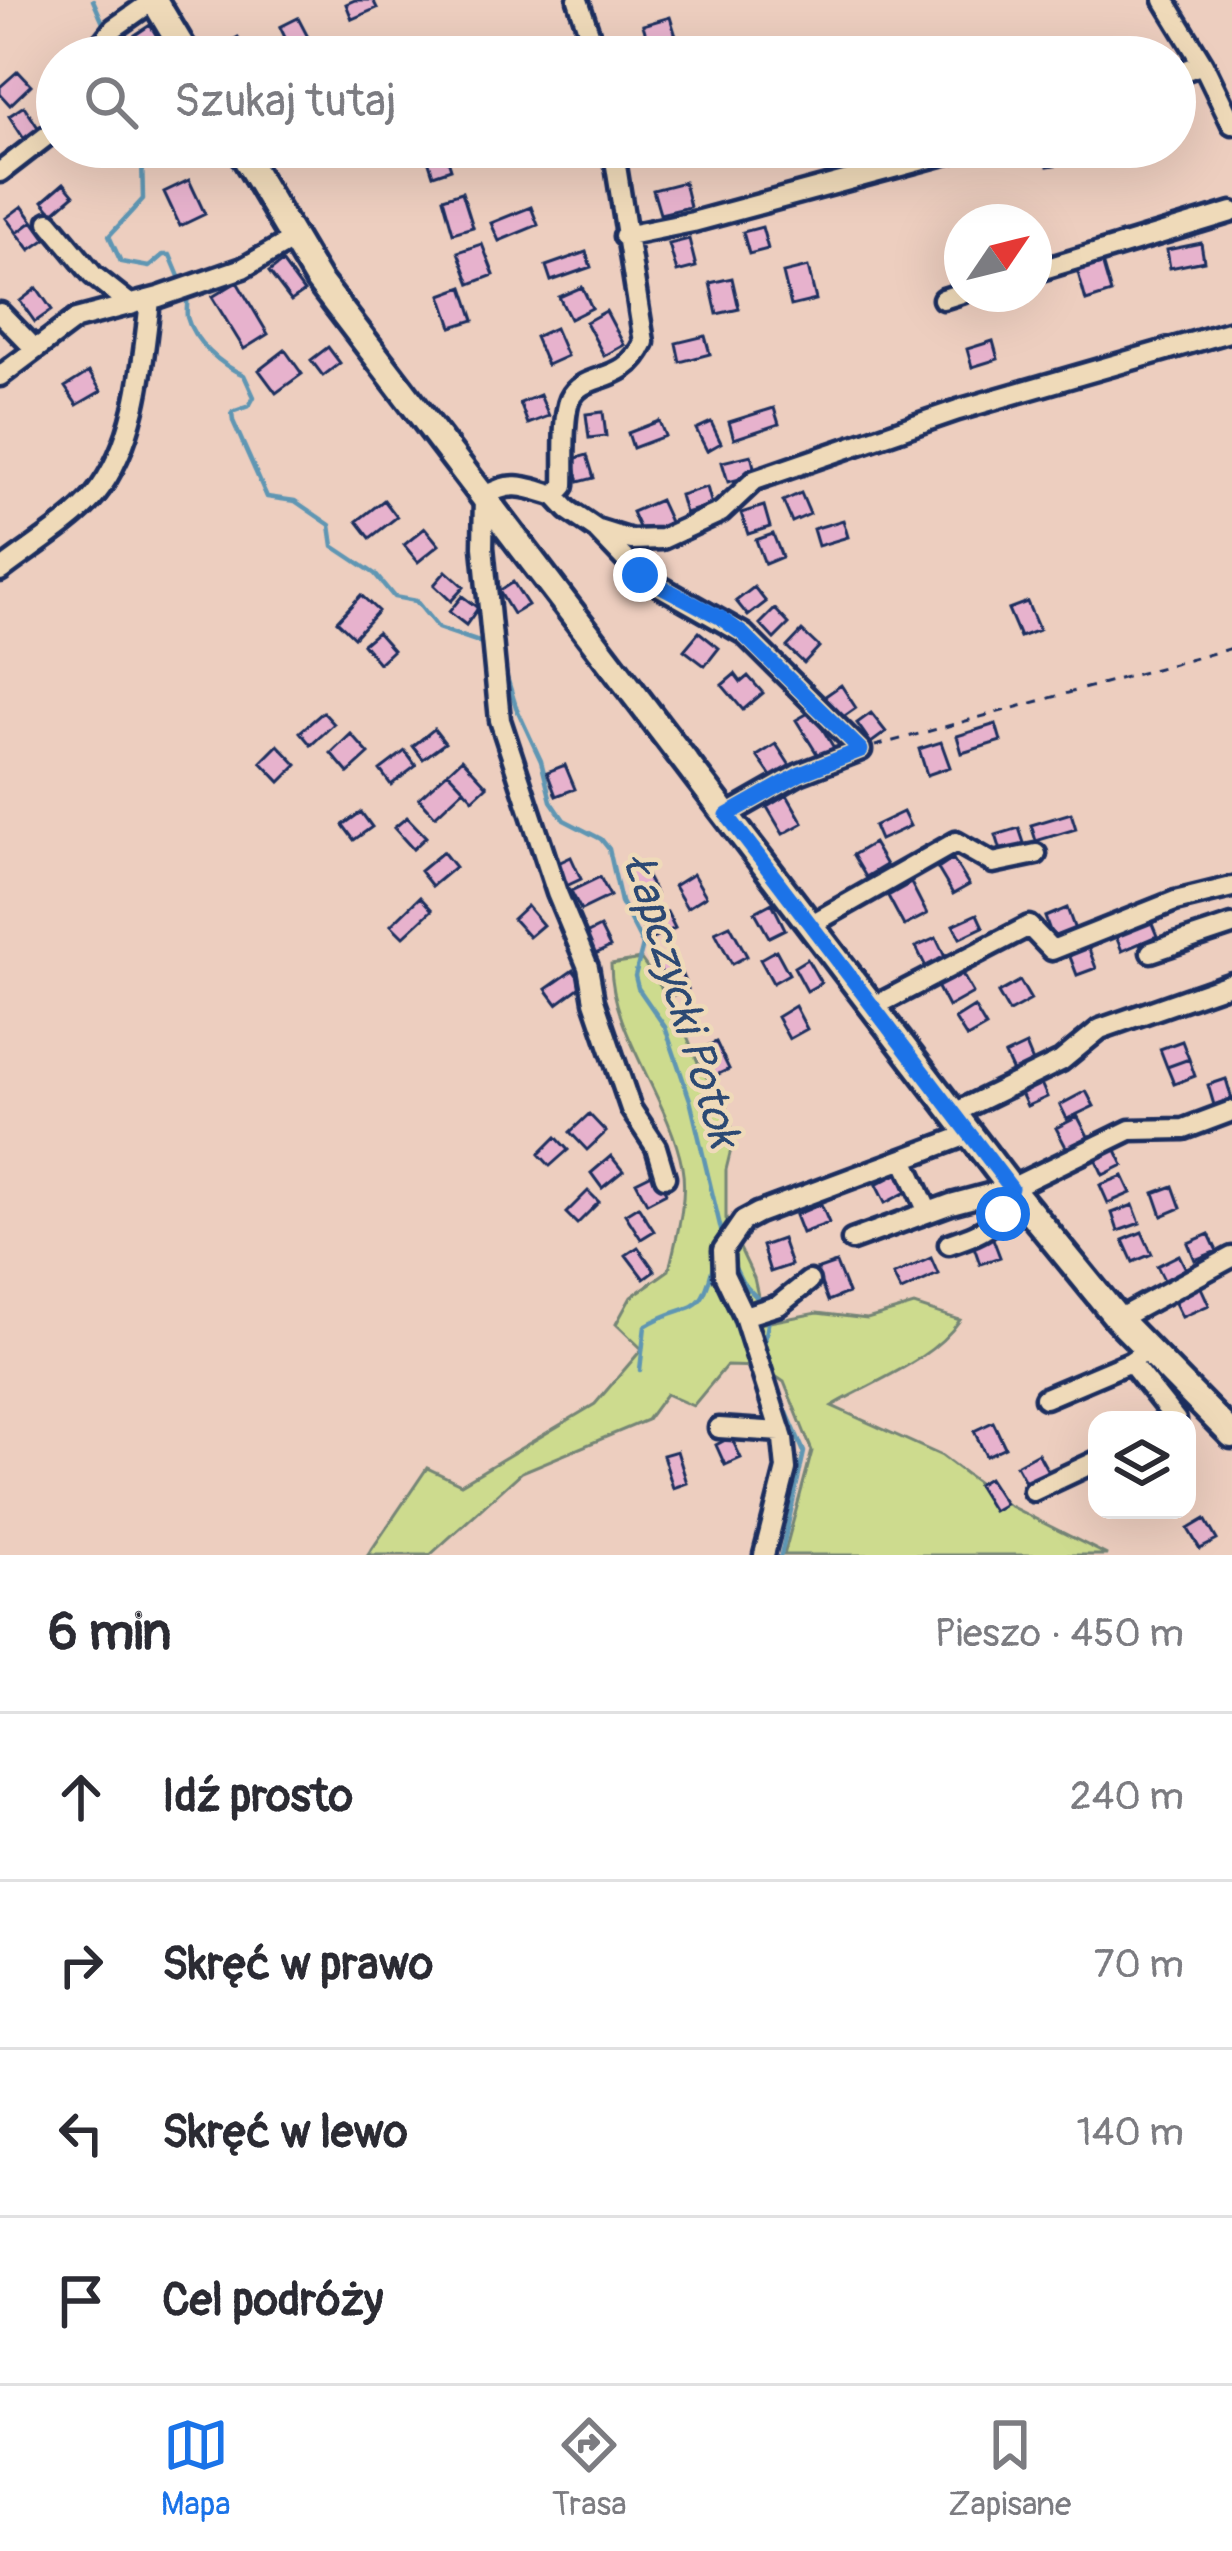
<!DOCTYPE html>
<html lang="pl">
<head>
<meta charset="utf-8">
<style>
	body { margin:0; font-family:Pangolin,sans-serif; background:#f7f7f7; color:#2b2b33 }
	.controls { position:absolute; right:36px; bottom:36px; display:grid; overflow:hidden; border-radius:24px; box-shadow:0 12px 48px #0002 }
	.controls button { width:108px; height:108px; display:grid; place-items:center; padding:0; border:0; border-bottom:3px solid #e1e1e2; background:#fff; color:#2b2b33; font:60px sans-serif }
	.compass { position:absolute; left:944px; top:204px; width:108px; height:108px; border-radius:50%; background:#fff; box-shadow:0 12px 48px #0002; rotate:55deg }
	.stop { position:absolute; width:36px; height:36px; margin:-27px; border:9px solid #1a73e8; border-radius:50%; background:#fff }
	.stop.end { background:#1a73e8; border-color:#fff; box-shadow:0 3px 12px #0008 }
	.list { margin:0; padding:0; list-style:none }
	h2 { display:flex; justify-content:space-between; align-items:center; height:156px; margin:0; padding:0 48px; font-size:51px }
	h2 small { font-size:39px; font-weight:400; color:#7c7c81 }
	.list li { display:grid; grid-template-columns:78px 1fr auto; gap:36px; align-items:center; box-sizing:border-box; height:168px; padding:0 48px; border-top:3px solid #e1e1e2 }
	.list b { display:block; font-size:45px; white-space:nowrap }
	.list em { font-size:39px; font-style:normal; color:#7c7c81 }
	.icon { flex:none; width:66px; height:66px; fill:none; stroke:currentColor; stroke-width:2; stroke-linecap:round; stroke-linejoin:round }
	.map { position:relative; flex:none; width:1232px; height:1555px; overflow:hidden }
	.search { position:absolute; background:#fff; box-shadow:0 12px 48px #0002; left:36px; right:36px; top:36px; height:132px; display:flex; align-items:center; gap:30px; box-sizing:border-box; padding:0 42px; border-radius:66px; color:#7c7c81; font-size:45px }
	.sheet { height:828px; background:#fff }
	nav { display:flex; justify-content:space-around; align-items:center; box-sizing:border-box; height:168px; border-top:3px solid #e1e1e2; background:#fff; font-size:33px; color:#7c7c81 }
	nav a { display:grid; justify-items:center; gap:6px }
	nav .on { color:#1a73e8 }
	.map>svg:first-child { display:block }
	.green { fill:#cddb8e; stroke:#748576; stroke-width:3 }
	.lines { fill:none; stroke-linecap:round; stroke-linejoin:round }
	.stream { stroke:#5f96b3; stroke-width:4.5 }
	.building { fill:#e7b2cd; stroke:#1b2f5e; stroke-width:3 }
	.minor-casing { stroke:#1b2f5e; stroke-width:27 }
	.major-casing { stroke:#1b2f5e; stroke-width:33 }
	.path { stroke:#1b2f5e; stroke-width:3; stroke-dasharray:9 9; stroke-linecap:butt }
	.minor { stroke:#efdab9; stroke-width:18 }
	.major { stroke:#efdab9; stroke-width:24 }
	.route { stroke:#1a73e8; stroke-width:15 }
	.labels { text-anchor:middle; stroke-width:9; stroke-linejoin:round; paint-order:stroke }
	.water-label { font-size:45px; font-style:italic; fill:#2c4973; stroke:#efdab9 }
</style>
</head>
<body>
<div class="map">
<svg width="1232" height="1555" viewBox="0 0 1232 1555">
	<rect width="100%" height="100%" fill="#edcebf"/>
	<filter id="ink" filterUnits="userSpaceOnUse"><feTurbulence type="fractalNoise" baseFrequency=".00833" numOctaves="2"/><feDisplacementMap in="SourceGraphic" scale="24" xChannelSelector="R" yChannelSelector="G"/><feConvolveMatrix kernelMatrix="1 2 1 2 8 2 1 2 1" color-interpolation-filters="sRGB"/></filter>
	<g filter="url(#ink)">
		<path class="green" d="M641 959 675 1007 702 1072 725 1097 734 1137 726 1170V1219L754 1278 764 1323 817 1313 867 1319 914 1305 960 1320C931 1362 874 1381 832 1406L942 1456 1006 1504 1107 1555H784L812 1451 784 1382 762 1367 726 1366 693 1406 666 1394 647 1420 522 1472 430 1555H368L427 1468 461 1484 595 1404 642 1349 616 1324 631 1297 669 1270C676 1239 688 1198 682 1167 669 1098 611 1032 611 964Z"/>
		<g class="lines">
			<path class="stream" d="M93 0 106 30
				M111 41 119 57
				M153 147 142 157 143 199 109 236 121 262 149 267 163 255H170L183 286
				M187 296C188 303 186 310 187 317 193 341 222 366 244 375L254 397 249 406 232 412 233 421 267 497 295 501 330 525 333 546 375 574 394 597 416 601 438 628 485 644
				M501 658 516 707 541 761 551 801 564 820 601 839 609 849 621 902 643 945 635 976 638 988 665 1027 690 1100 722 1234
				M732 1262 742 1282 764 1305
				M769 1319 764 1345 781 1399 804 1452 781 1555
				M640 1370 645 1326C692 1297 701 1325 715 1257"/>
		</g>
		<path class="building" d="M355 0H373L377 8 352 19 346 4Z
			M670 17 679 46 652 55 643 25Z
			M298 18 309 39 290 48 280 27Z
			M150 25 164 48 149 57 135 35Z
			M238 37 250 57H225L219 48Z
			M18 71 31 85 10 105 0 94V87Z
			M24 106 39 129 24 139 9 116Z
			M434 147H444L451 169 433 175 425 150Z
			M1046 147H1078L1080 161 1048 166Z
			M189 180 205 214 180 226 164 192Z
			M684 182 690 207 660 214 653 190Z
			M64 183 74 195 53 213 43 201Z
			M462 192 473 227 453 233 443 198Z
			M22 206 33 221 17 233 6 218Z
			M531 207 538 225 499 241 491 223Z
			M33 221 46 239 30 250 17 233Z
			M762 227 768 249 749 254 743 232Z
			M689 239 696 267 677 272 669 244Z
			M1201 243 1204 261 1170 268 1167 250Z
			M482 244 494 275 470 284 458 252Z
			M586 252 591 267 551 281 546 266Z
			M282 262 304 292 291 301 269 272Z
			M1102 262 1111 293 1086 301 1077 269Z
			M808 267 816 300 791 306 783 273Z
			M732 278 739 309 717 314 710 283Z
			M237 282 268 334 244 349 212 297Z
			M463 287 474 320 452 327 441 295Z
			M582 287 592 308 570 319 559 297Z
			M37 288 52 310 35 322 20 301Z
			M606 311 624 345 604 356 586 322Z
			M555 328 567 356 547 365 535 337Z
			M705 336 710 354 680 362 676 343Z
			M993 341 998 359 972 367 967 349Z
			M328 347 340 363 323 376 311 360Z
			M285 350 302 374 276 393 259 370Z
			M89 372 101 391 77 405 65 387Z
			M540 395 549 416 528 424 520 403Z
			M774 408 779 424 734 439 729 422Z
			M603 412 606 436 589 438 586 414Z
			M659 421 665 436 633 448 628 433Z
			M711 422 721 443 707 451 696 429Z
			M587 455 594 478 579 482 573 459Z
			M751 455 756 475 728 482 722 462Z
			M707 487 712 505 685 513 680 495Z
			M801 493 810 514 792 522 783 501Z
			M384 500 397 517 370 538 357 521Z
			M660 500 671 524 643 536 632 512Z
			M764 506 770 527 748 534 741 513Z
			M843 520 848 537 818 546 813 529Z
			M425 528 439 545 418 562 404 545Z
			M773 534 782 557 765 564 756 540Z
			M446 571 464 587 451 601 434 585Z
			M513 582 528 605 513 614 499 591Z
			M754 587 766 602 748 616 736 601Z
			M361 595 378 611 354 637 337 621Z
			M462 596 478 608 466 625 449 612Z
			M1027 602 1039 630 1020 637 1008 609Z
			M775 609 789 624 774 639 760 624Z
			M802 631 819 647 804 663 787 647Z
			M377 632 393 650 379 663 363 644Z
			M699 632 719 648 705 666 684 650Z
			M735 674 741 682 748 676 763 693 743 710 722 685Z
			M841 685 856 708 839 720 824 697Z
			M812 711 834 748 819 757 796 720Z
			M323 712 334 724 311 745 300 732Z
			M871 713 886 732 871 743 857 723Z
			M996 724 1001 741 962 753 957 736Z
			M434 729 445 743 423 759 413 746Z
			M351 734 369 754 348 773 331 753Z
			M941 742 950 767 927 775 919 749Z
			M776 744 791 767 773 779 757 756Z
			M278 745 297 765 280 782 261 762Z
			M405 751 416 766 391 785 380 770Z
			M462 759 487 786 473 799 448 772Z
			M565 765 575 789 556 796 547 772Z
			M448 772 464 789 435 816 419 798Z
			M787 795 803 823 783 834 767 807Z
			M361 812 372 827 354 840 343 825Z
			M903 812 910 826 880 840 874 826Z
			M1071 813 1076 829 1036 841 1031 825Z
			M407 817 426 837 413 849 394 828Z
			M1019 828 1026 849 1003 857 996 835Z
			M873 843 886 865 866 877 853 855Z
			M443 852 455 867 432 886 420 871Z
			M571 857 581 879 564 887 554 865Z
			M953 859 969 885 953 894 938 869Z
			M640 864 656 894 639 903 623 873Z
			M693 874 706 896 687 908 674 886Z
			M600 877 610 896 581 910 571 891Z
			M911 883 927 914 904 926 888 896Z
			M420 897 432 910 403 937 391 925Z
			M772 903 785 929 769 937 755 912Z
			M527 906 543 925 529 937 513 919Z
			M1067 908 1075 930 1053 939 1045 917Z
			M667 912 675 928 649 941 641 924Z
			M977 914 983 927 960 938 953 925Z
			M1150 919 1157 936 1122 951 1115 934Z
			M730 925 747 956 732 964 715 932Z
			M600 927 610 947 593 955 584 935Z
			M936 938 947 961 928 971 916 947Z
			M1086 941 1096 968 1077 975 1067 949Z
			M776 950 789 974 773 983 760 959Z
			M674 957 688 989 671 996 658 964Z
			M807 959 821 983 807 991 794 967Z
			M573 970 584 984 557 1004 546 989Z
			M961 972 973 993 948 1007 937 986Z
			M1020 981 1031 1000 1009 1012 998 993Z
			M795 1006 807 1029 789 1039 777 1017Z
			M974 1007 986 1027 967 1038 955 1019Z
			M1182 1041 1189 1059 1167 1067 1160 1049Z
			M716 1042 729 1069 712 1077 699 1050Z
			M1026 1045 1035 1067 1015 1076 1005 1055Z
			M1189 1059 1195 1076 1174 1084 1167 1067Z
			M1226 1079 1232 1099 1214 1105 1208 1085Z
			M1040 1081 1047 1097 1027 1106 1020 1091Z
			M1086 1091 1094 1106 1067 1119 1060 1105Z
			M589 1114 606 1132 587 1150 570 1132Z
			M1078 1117 1089 1138 1067 1149 1056 1128Z
			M556 1137 568 1150 550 1166 539 1154Z
			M1115 1148 1123 1165 1103 1175 1095 1158Z
			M611 1156 623 1171 602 1188 591 1173Z
			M656 1172 666 1193 647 1203 636 1182Z
			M901 1172 910 1190 885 1203 876 1185Z
			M1123 1176 1131 1193 1108 1203 1100 1185Z
			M1173 1186 1181 1208 1162 1216 1154 1193Z
			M588 1191 599 1202 577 1224 566 1213Z
			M821 1204 829 1223 802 1233 795 1215Z
			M1133 1205 1140 1223 1118 1231 1112 1213Z
			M638 1206 654 1231 641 1239 625 1214Z
			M1142 1232 1152 1254 1133 1262 1123 1240Z
			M1209 1234 1217 1251 1195 1260 1188 1243Z
			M992 1236 1000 1257 980 1264 973 1244Z
			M782 1239 791 1265 770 1272 762 1246Z
			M638 1247 655 1271 644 1279 626 1255Z
			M1179 1255 1187 1271 1165 1282 1157 1266Z
			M931 1258 938 1274 901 1291 893 1275Z
			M836 1263 848 1293 828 1301 816 1270Z
			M1199 1283 1209 1305 1182 1317 1172 1297Z
			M993 1422 1005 1447 986 1456 974 1431Z
			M731 1437 741 1458 725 1465 716 1445Z
			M677 1451 687 1483 673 1488 663 1455Z
			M1038 1453 1049 1473 1027 1485 1016 1465Z
			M988 1478 1005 1504 993 1511 977 1485Z
			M1205 1519 1217 1540 1200 1549 1188 1529Z"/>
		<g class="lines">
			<g class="minor-casing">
				<path id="minor" d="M578 0 597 57
					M1164 0 1203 64 1232 124
					M91 57 114 28 154 0
					M1175 74 1203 64
					M613 147 644 342C624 387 584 370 570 399 562 417 565 464 564 486L555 496C527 487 510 479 484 497L483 547 500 720 557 893 588 967 594 1001 631 1109 656 1147 665 1177
					M0 172 57 128
					M49 222 93 275 131 305
					M624 236 693 222 971 147
					M1034 272 1232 212
					M943 299 962 293
					M0 313 35 349
					M0 376 76 319 159 297 243 268 292 240
					M555 496 568 510 596 529 640 575 744 634 861 750 799 774 727 815
					M596 529 631 540 662 539 721 512 755 480 958 410 1232 331
					M0 571C28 549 73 522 95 495 137 443 143 363 150 300
					M810 925 956 842 993 863 1036 854
					M1151 952 1232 925
					M873 1007 1029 926 1052 950 1175 901 1232 887
					M954 1113 1061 1061 1100 1029 1232 983
					M904 1159 928 1212
					M852 1240 951 1204 1011 1188 1130 1130 1184 1129 1232 1111
					M949 1244C986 1231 998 1228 1011 1188
					M744 1316 779 1305 809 1281
					M1118 1319 1232 1257
					M1130 1362 1176 1420
					M1045 1398 1130 1362 1147 1350
					M719 1428 781 1432
					M1033 1491 1097 1461
					M764 1555 786 1469 783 1439 744 1316 724 1274 723 1250 743 1221 758 1213 970 1134"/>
			</g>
			<g class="major-casing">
				<path id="major" d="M154 0 188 57
					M239 147 318 280 1011 1188 1118 1319 1232 1435"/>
			</g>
			<path class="path" d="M875 746 1232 648"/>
			<use href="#minor" class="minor"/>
			<use href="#major" class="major"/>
		</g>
	</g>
	<g class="lines" filter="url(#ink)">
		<path class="route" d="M640 575 721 618 743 634 861 750 800 774 727 815 1011 1188 1003 1214"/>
	</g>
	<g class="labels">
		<g class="water-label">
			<text transform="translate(683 1000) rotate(73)" y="16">Łapczycki Potok</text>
		</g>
	</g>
</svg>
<div class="controls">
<button><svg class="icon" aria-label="layers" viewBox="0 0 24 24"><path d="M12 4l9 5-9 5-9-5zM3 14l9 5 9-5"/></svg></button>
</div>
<svg class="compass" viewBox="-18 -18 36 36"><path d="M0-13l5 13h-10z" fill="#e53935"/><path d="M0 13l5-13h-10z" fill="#7c7c81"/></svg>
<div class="stop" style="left:1003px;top:1214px"></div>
<div class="stop end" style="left:640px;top:575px"></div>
<div class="search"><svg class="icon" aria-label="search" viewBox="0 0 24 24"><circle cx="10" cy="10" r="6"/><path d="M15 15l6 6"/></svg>Szukaj tutaj</div>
</div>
<section class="sheet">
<h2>6 min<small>Pieszo · 450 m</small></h2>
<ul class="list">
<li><svg class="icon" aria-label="ahead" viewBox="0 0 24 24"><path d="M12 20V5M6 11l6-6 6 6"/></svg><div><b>Idź prosto</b></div><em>240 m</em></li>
<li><svg class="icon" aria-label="right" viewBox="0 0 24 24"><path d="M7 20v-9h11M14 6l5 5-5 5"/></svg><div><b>Skręć w prawo</b></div><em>70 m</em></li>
<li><svg class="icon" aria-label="left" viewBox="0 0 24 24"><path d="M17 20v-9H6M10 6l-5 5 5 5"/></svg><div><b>Skręć w lewo</b></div><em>140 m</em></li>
<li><svg class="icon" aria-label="arrive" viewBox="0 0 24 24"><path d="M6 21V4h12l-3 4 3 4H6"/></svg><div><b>Cel podróży</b></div></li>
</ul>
</section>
<nav>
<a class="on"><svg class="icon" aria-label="map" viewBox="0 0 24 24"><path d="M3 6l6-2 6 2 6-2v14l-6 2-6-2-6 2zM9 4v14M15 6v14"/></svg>Mapa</a>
<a><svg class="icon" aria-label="directions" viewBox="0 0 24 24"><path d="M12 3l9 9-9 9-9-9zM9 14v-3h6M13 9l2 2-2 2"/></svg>Trasa</a>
<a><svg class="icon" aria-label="saved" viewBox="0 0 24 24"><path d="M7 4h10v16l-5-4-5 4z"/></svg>Zapisane</a>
</nav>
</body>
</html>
